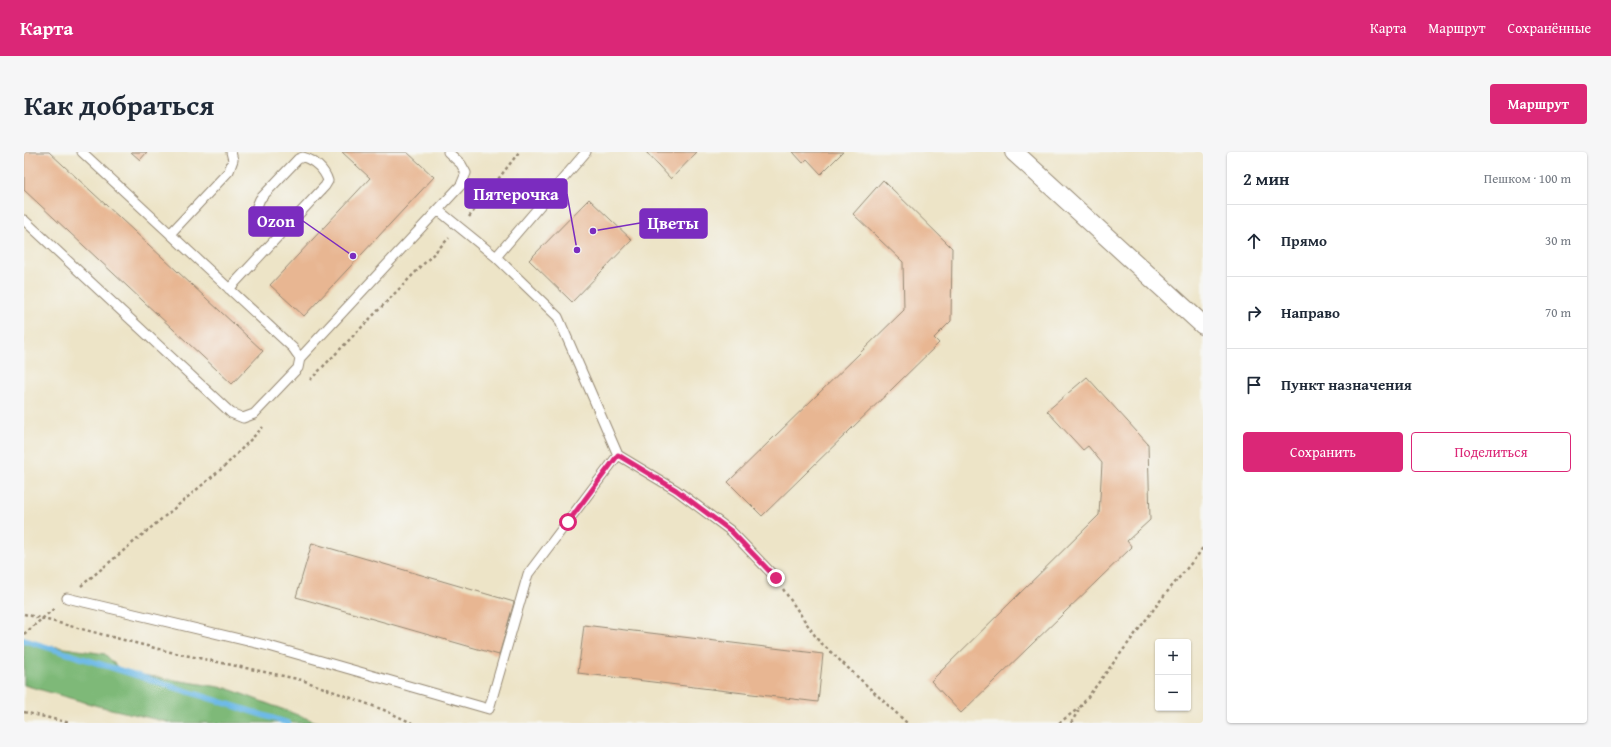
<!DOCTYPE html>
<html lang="ru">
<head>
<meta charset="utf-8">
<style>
	body { margin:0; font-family:"Gentium Book Plus",serif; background:#f6f6f7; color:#1f2937 }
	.controls { position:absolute; right:12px; bottom:12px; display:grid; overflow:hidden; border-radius:4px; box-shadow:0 1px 3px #0004 }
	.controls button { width:36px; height:36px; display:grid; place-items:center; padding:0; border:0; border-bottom:1px solid #e0e1e3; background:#fff; color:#1f2937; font:20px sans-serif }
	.stop { position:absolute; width:12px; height:12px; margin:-9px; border:3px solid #db2777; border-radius:50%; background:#fff }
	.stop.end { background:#db2777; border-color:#fff; box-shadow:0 1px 4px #0008 }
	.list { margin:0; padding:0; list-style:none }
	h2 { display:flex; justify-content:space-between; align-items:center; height:52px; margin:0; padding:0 16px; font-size:17px }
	h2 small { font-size:13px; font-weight:400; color:#747a83 }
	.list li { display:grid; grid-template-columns:26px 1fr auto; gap:12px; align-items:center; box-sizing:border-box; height:72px; padding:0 16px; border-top:1px solid #e0e1e3 }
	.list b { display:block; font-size:15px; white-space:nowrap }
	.list em { font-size:13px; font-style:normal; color:#747a83 }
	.actions { display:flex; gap:8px; padding:12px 16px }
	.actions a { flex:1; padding:9px 0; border:1px solid #db2777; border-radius:4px; text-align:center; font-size:14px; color:#db2777 }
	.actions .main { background:#db2777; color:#fff }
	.icon { flex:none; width:22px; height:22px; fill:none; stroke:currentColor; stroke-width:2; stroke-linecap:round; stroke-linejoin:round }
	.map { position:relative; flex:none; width:1179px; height:571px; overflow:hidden; border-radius:4px }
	header { display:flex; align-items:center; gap:24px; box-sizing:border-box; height:56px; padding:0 20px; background:#db2777; color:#fff }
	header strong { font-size:19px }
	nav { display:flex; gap:22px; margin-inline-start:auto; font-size:14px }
	.intro { display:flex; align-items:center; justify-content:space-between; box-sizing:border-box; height:96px; padding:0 24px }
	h1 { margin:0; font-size:28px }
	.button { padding:10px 18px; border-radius:4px; background:#db2777; color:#fff; font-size:14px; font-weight:700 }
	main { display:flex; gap:24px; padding:0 24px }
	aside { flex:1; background:#fff; border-radius:4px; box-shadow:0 1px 3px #0004 }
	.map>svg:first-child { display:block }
	.forest { fill:#7eb978; stroke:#5c724b }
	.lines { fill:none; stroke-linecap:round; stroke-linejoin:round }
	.stream { stroke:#6ebae7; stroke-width:6 }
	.building { fill:#e8b692 }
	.lane-casing { stroke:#948772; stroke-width:11 }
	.street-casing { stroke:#948772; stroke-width:20 }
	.path { stroke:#948772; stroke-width:2.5; stroke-dasharray:3 3; stroke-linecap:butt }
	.lane { stroke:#fff; stroke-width:9 }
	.street { stroke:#fff; stroke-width:18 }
	.route { stroke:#db2777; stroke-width:5 }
	.leader { fill:none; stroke:#7b2cbf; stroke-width:1.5 }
	.callout-dot { fill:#7b2cbf; stroke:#f6f6f2; stroke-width:1.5 }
	.callout { fill:#7b2cbf; stroke:#7b2cbf; stroke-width:1.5 }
	.callout-label { font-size:17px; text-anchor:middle; font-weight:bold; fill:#fff }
</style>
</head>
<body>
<header>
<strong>Карта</strong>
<nav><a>Карта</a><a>Маршрут</a><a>Сохранённые</a></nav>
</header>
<div class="intro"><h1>Как добраться</h1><a class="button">Маршрут</a></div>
<main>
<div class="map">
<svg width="1179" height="571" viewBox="0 0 1179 571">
	<rect width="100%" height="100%" fill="#f6f6f2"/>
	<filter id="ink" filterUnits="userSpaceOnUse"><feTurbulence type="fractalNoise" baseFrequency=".025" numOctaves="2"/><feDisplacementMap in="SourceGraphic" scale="8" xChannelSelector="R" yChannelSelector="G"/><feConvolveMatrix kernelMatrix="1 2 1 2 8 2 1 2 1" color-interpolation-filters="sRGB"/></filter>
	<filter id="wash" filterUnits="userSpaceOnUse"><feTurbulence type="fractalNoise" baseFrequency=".012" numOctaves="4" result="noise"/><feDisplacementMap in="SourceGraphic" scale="16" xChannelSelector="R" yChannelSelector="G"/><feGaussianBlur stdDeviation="0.9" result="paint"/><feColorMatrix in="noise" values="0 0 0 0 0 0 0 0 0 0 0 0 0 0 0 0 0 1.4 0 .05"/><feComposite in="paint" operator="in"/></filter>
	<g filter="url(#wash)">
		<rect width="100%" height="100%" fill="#ede4c7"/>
		<path class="forest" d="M0 490 81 502 99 520 202 536 295 571H148L74 554 0 533Z"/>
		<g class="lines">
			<path class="stream" d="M0 488 264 571"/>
		</g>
		<g id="blocks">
			<path class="building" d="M0 0H25L239 199 208 232 0 38Z
				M107 0H123L116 8Z
				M318 0H383L410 25 280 164 246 133 346 26Z
				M622 0H673L647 27Z
				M769 0H819L797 22 783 7 779 11Z
				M859 28 928 96 927 169 910 186 915 191 738 364 704 330 880 158 879 110 829 62Z
				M565 47 608 88 548 150 505 108Z
				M1063 225 1124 292 1126 368 1103 389 1108 395 937 561 907 529 1075 363 1078 311 1064 294 1059 298 1023 259Z
				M288 391 490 450 475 503 272 445Z
				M560 473 799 502 794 550 554 521Z"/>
		</g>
	</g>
	<g filter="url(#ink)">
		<use href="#blocks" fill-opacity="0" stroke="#948772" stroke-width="1"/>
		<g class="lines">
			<g class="lane-casing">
				<path id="lane" d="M562 0 472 105 534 165 594 303 652 338 707 379 752 426
					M414 58 472 105
					M0 68 207 261 219 266 230 262 274 216 276 206 269 196 58 0
					M146 82 205 19 209 8 207 0
					M205 137 301 34 304 29C301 18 290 8 279 5L274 7 236 47 233 54 237 60 258 80
					M276 206 437 33 442 21 437 12 424 0
					M43 446 245 494 465 557 504 422 594 303"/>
			</g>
			<g class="street-casing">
				<path id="street" d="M990 0 1179 173"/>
			</g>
			<path class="path" d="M445 65 495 0
				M286 228 425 86
				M57 434 201 314 239 275
				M759 437 794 488 883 571
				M0 462 142 499 278 528 360 558 388 571
				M0 482 32 455
				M0 560 46 571
				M1035 571 1055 556
				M1047 571 1057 554 1139 445 1174 403 1179 395"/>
			<use href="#lane" class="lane"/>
			<use href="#street" class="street"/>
		</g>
	</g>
	<g class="lines" filter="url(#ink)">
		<path class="route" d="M544 370 594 303 652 338 707 379 752 426"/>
	</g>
	<path class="leader" d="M553 98L543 42M329 104L279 69M569 79L616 71"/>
	<g class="callout-dot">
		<circle cx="553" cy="98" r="4"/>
		<circle cx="329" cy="104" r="4"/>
		<circle cx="569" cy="79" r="4"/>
	</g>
	<g class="callout">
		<rect x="441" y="27" width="102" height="29" rx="4"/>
		<rect x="225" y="55" width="54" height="29" rx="4"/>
		<rect x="616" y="57" width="67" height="29" rx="4"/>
	</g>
	<g class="callout-label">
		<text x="492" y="48">Пятерочка</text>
		<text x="252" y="75">Ozon</text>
		<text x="649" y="77">Цветы</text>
	</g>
</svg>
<div class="controls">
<button>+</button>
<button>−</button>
</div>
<div class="stop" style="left:544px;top:370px"></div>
<div class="stop end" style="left:752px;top:426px"></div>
</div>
<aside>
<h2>2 мин<small>Пешком · 100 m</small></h2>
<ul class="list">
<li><svg class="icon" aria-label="ahead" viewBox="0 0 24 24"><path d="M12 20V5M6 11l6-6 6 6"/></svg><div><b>Прямо</b></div><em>30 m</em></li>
<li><svg class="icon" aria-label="right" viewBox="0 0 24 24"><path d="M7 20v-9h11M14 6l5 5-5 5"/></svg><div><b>Направо</b></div><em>70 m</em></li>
<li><svg class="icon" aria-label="arrive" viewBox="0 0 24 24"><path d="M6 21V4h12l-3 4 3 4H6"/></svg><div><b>Пункт назначения</b></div></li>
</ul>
<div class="actions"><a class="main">Сохранить</a><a>Поделиться</a></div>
</aside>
</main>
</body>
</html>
